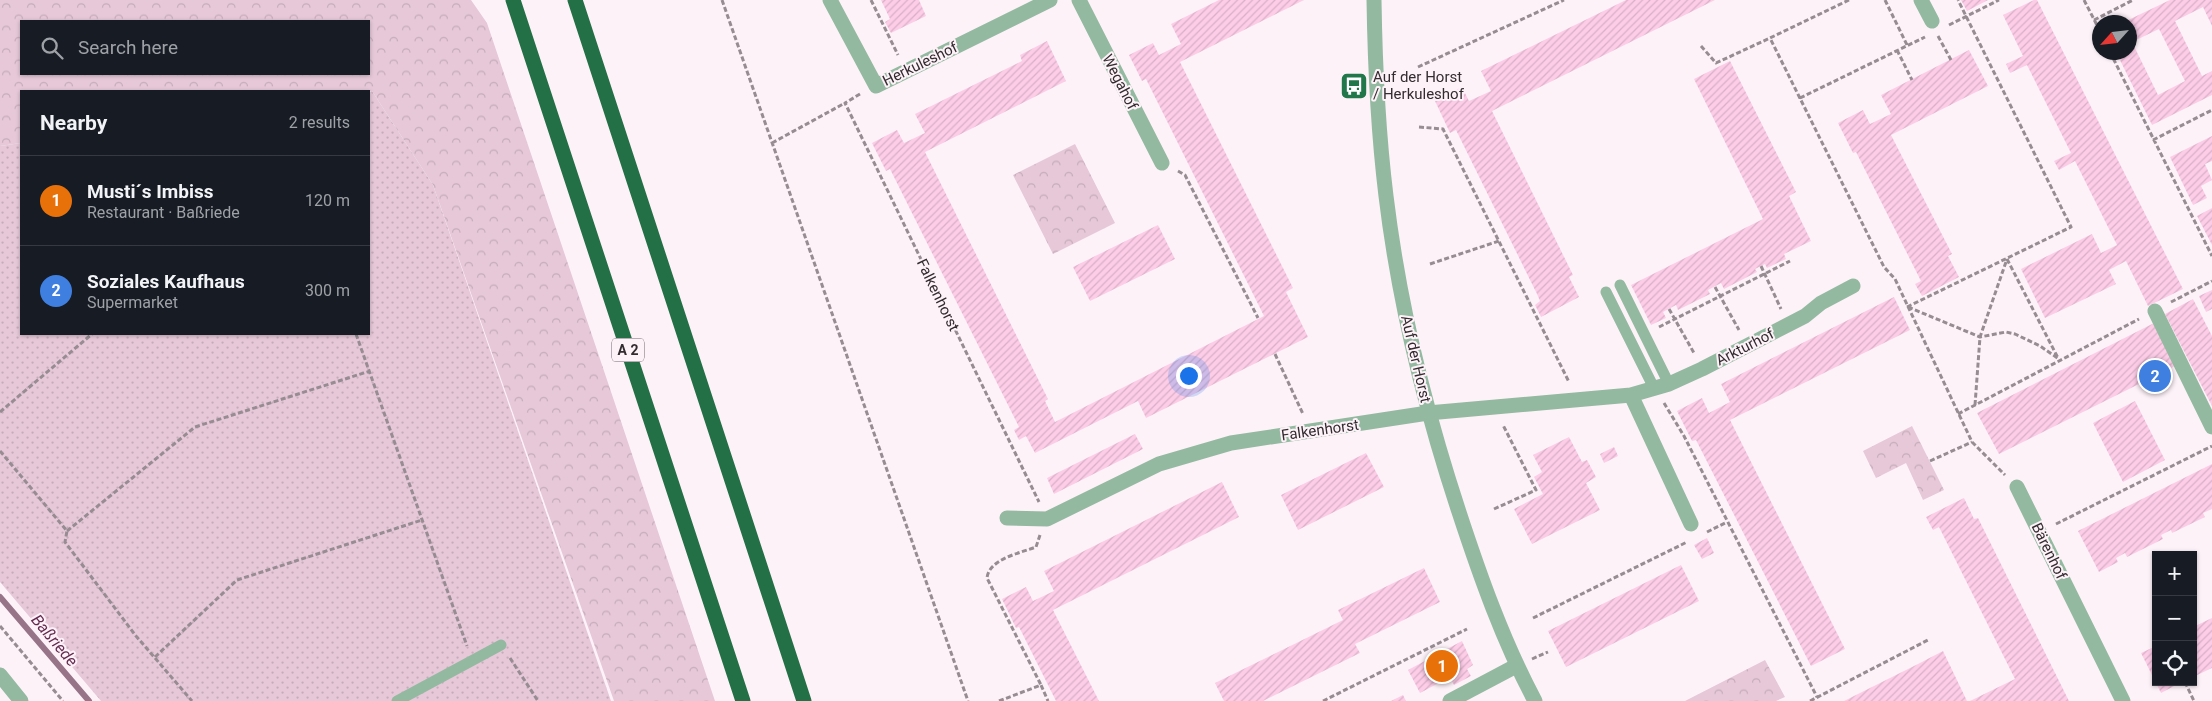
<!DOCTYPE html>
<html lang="en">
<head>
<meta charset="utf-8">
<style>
	body { margin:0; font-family:Roboto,sans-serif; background:#242831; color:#f1f3f6 }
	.controls { position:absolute; right:15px; bottom:15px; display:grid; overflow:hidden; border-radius:0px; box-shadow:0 1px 4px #0004 }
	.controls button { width:45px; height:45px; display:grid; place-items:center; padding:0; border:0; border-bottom:1px solid #363941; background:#171b24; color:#f1f3f6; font:25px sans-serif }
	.compass { position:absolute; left:2092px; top:15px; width:45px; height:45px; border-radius:50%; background:#171b24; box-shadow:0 1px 4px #0004; rotate:243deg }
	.you { position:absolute; left:1188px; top:375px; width:18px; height:18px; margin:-12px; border:4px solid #fff; border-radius:50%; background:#1a73e8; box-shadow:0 0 0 8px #1a73e833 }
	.badge { display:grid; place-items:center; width:32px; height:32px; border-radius:50%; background:#21774a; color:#fff; font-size:16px; font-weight:700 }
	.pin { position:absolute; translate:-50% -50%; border:2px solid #fff; box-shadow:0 1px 5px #0006 }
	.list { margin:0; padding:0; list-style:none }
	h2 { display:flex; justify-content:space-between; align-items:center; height:65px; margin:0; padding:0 20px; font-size:21px }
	h2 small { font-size:16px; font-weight:400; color:#9ea1a6 }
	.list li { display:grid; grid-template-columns:32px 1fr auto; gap:15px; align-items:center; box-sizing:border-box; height:90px; padding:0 20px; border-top:1px solid #363941 }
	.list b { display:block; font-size:19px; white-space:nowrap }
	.list p { margin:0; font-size:16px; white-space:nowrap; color:#9ea1a6 }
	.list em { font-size:16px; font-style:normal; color:#9ea1a6 }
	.icon { flex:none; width:28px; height:28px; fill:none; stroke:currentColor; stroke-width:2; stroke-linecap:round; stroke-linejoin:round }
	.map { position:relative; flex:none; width:2212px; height:701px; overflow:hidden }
	.search { position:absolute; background:#171b24; box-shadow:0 1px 4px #0004; left:20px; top:20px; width:350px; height:55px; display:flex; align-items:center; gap:12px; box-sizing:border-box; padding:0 18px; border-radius:0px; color:#9ea1a6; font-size:19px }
	.panel { position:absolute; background:#171b24; box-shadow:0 1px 4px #0004; left:20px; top:90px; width:350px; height:245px; border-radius:0px }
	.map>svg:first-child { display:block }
	.grass { fill:url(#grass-dots) }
	.forest { fill:url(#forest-crowns); fill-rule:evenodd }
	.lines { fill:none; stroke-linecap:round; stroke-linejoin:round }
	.stream { stroke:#977488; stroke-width:6 }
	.building { fill:url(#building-hatch); fill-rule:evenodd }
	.path { stroke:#968c92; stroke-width:3; stroke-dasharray:5 2.5; stroke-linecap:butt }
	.service { stroke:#93baa0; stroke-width:11 }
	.pedestrian { stroke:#93baa0; stroke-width:15 }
	.minor { stroke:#93baa0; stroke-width:15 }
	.tertiary { stroke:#93baa0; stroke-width:15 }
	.motorway { stroke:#247046; stroke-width:15 }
	.labels { text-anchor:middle; stroke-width:4; stroke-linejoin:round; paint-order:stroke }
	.shield { fill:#fef2f9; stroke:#6f676c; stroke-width:1 }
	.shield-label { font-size:14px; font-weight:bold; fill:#322b2f }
	.street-label { font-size:15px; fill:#322b2f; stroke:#fef2f9 }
	.poi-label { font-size:15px; fill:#322b2f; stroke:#fef2f9; text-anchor:start }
	.water-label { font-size:16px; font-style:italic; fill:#632a4e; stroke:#fef2f9 }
</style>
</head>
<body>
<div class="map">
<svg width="2212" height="701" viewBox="0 0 2212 701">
	<defs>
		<pattern id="grass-dots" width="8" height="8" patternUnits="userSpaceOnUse" patternTransform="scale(1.25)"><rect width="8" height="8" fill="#e6c8d8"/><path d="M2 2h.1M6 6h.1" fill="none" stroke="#c6acba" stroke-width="1.8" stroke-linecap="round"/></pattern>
		<pattern id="forest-crowns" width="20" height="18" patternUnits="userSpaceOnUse" patternTransform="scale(1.25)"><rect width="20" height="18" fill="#e6c8d8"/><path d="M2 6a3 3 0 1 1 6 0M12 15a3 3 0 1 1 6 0" fill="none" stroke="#c6acba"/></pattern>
		<pattern id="building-hatch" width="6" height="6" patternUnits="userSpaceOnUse" patternTransform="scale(1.25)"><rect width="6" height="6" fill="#fdcde8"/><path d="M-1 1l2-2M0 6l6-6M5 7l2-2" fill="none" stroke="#d9b0c7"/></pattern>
	</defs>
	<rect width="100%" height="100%" fill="#fef2f9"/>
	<path class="grass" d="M372 91 433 185 611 701H101L0 582V146L21 143V334H369V92Z"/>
	<path class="forest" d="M0 0H471L487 23 715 701H614L433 185 372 91H21V143L0 146ZM369 21V74H21V21Z
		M1075 144 1115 223 1053 254 1013 175Z
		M1912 426 1944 490 1923 500 1906 463 1876 478 1863 451Z
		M1765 660 1785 697 1776 701H1685Z"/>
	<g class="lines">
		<path class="stream" d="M0 597 89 701"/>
	</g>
	<path class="building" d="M881 0H919L926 16 891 33 885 22 890 19Z
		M1219 0H1304L1180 62 1293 288 1286 292 1308 337 1146 418 1138 401 1035 453 1026 436 1019 440 1014 430 1019 427 890 169 886 171 872 143 897 130 904 143 925 133 915 114 1022 61 1020 55 1047 41 1066 81 925 152 1048 399 1045 401 1055 422 1264 316 1146 79 1142 81 1129 55 1153 43 1159 55 1181 44 1171 24Z
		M1626 0H1715L1492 111 1573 275 1569 277 1579 297 1541 317 1535 305 1540 301 1537 294 1456 130 1450 133 1435 101 1462 87 1469 101 1491 91 1481 71Z
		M1961 0H1988L1967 11Z
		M2034 0H2037L2183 289 2148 306 2126 261 2109 270 2116 284 2045 318 2021 269 2092 234 2101 253 2117 245 2075 161 2059 170 2054 161 2071 153 2027 65 2010 73 2006 64 2023 56 2003 15Z
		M2170 0H2212V26L2203 7 2175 21 2202 76 2212 71V95L2152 125 2116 52H2130V22H2124ZM2159 29 2185 81 2158 95 2132 42Z
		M1969 50 1988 86 1891 135 1952 254 1948 256 1959 277 1922 296 1915 284 1921 281 1856 152 1853 153 1838 123 1863 110 1870 124 1891 114 1881 95Z
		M1730 61 1796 192 1789 196 1811 241 1784 254 1786 259 1767 268 1765 264 1755 269 1757 272 1724 289 1721 283 1708 290 1710 294 1678 310 1676 305 1663 312 1666 318 1651 325 1631 285 1763 219 1694 79Z
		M2212 136V161L2205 164 2212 180 2201 186 2207 198 2193 205 2170 157Z
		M2212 208V245L2197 216Z
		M1158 225 1175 259 1090 301 1073 267Z
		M2212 290V309L2206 312 2199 296Z
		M1894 297 1910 330 1730 420 1845 649 1811 666 1696 440 1692 441 1677 411 1702 398 1709 413 1730 402 1721 384Z
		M2193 299 2212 336V406L2165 314Z
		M2154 323 2175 366 1999 454 1977 413Z
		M2135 401 2165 460 2123 482 2093 423Z
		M1135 434 1143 449 1054 494 1047 478Z
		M1569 437 1582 462 1587 460 1596 477 1586 483 1600 510 1532 544 1514 509 1543 494 1534 477 1542 472 1533 455Z
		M1614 447 1618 456 1604 463 1600 454Z
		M1366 453 1384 487 1298 530 1281 495Z
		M2212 464V509L2203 513 2205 517 2172 533 2171 530 2161 535 2163 539 2127 557 2125 553 2116 558 2118 562 2099 572 2078 531Z
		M1222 482 1239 517 1053 610 1099 701H1056L1019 627 1016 628 1002 599 1026 587 1033 601 1054 591 1044 571Z
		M1964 498 1974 519 1978 518 2069 701H1970L2015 679 1939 527 1933 530 1926 517Z
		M1707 538 1714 553 1702 559 1694 545Z
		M1681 565 1699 601 1566 667 1548 631Z
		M1424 568 1440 602 1355 644 1360 653 1263 701H1224L1215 683 1343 620 1338 610Z
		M2212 618V668L2193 677V627Z
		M1462 641 1473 665 1467 669 1471 676 1454 685 1450 677 1420 693 1408 670Z
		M2156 646V682H2177L2178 684 2161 693 2141 653Z
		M1943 651 1967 701H1844L1918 664Z
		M1403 695 1406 701H1391Z"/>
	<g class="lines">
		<path class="path" d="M722 0 968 701
			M871 0 898 55
			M1849 0 1770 38 1884 267 1895 279 1972 442 2005 475
			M1885 0 1907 45
			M2084 0 2100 31
			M2094 20 2133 0
			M1949 25 1999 0
			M1938 36 1951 60
			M1701 46 1716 63 1770 38
			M1897 50 1912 80
			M2110 52 2212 256
			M1418 67 1564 0
			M860 94 845 103 1039 502
			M1800 98 1925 37
			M1419 127 1443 129 1569 382
			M2153 140 2212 110
			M772 143 845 103
			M1178 171 1185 175 1258 318
			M2007 259 2058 358
			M1430 264 1499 241
			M1761 266 1781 309
			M1715 287 1739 330
			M2171 302 2212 281
			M1907 307 2071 227 1958 0
			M1908 307 1980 337 2006 332 2015 334 2040 346 2059 359
			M1669 309 1694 353
			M1659 327 1790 261
			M356 334 467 646
			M1275 354 1303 414
			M1664 403 1684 436 1817 697
			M1975 405 1980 337 2007 259
			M0 412 92 334
			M1958 414 2139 319
			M0 451 67 531 65 542 136 636 192 701
			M1930 461 1972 442
			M1494 509 1536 490 1503 425
			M2056 524 2212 446
			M67 531 195 427 370 371
			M1707 532 1727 522
			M1040 535 1036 547C1020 553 989 559 987 578L1041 685
			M1533 618 1687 542
			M0 626 63 701
			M155 657 237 580 422 520
			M510 658 538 701
			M1532 659 1548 652
			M2185 682 2194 701
			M999 701 1041 685 1048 701
			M1323 701 1467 629
			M1810 701 1928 640"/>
		<path class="service" d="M1620 285 1669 384
			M1606 292 1654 388
			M397 701 501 645"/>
		<path class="pedestrian" d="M2155 311 2212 427"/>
		<path class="minor" d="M830 0 876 86 1050 0
			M1079 0 1162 163
			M1921 0 1932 21
			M1631 395 1691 524
			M2017 487 2123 701
			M1007 518 1047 519 1159 464 1231 443 1428 413 1631 395 1669 384 1702 369 1805 316 1821 303 1853 286
			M1450 701 1516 666"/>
		<path class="tertiary" d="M1374 0C1375 65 1378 131 1386 196 1399 304 1425 409 1459 512 1480 576 1503 641 1535 701
			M0 675 21 701"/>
		<path class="motorway" d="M513 0 743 701
			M575 0 804 701"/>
	</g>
	<defs>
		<g id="bus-square" transform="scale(1.4375)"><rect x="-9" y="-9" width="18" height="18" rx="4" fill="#21774a" stroke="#fef2f9"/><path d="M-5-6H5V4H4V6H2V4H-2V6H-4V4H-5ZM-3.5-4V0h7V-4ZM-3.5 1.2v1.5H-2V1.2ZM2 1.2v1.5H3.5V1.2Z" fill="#fff"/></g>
	</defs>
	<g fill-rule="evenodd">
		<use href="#bus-square" x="1354" y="86"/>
	</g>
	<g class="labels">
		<rect class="shield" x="612" y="338.5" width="32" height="23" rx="4"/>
		<g class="shield-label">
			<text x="628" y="355">A 2</text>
		</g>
		<g class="street-label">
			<text transform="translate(920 64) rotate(-26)" y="5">Herkuleshof</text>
			<text transform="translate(1120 82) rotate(63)" y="5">Wegahof</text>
			<text transform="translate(938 295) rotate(64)" y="5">Falkenhorst</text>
			<text transform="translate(1745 347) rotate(-27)" y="5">Arkturhof</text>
			<text transform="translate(1416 359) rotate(77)" y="5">Auf der Horst</text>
			<text transform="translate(1320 430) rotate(-8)" y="5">Falkenhorst</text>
			<text transform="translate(2049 551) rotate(64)" y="5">Bärenhof</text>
		</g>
		<g class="poi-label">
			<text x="1373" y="82">Auf der Horst<tspan x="1373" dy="17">/ Herkuleshof</tspan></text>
		</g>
		<g class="water-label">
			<text transform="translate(55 640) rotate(50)" y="6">Baßriede</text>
		</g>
	</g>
</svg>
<div class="controls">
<button>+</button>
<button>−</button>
<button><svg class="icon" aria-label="locate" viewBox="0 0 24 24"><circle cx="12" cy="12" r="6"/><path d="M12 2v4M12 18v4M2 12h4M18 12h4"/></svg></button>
</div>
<svg class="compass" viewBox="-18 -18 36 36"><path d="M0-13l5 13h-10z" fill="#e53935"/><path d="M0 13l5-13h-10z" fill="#9ea1a6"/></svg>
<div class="you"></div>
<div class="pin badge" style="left:1442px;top:666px;background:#e8710a">1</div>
<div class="pin badge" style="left:2155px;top:376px;background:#3f7fe0">2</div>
<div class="search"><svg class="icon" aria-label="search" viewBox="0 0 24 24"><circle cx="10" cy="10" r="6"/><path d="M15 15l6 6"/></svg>Search here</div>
<section class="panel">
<h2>Nearby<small>2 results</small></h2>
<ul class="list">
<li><span class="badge" style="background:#e8710a">1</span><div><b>Musti´s Imbiss</b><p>Restaurant · Baßriede</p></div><em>120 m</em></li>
<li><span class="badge" style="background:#3f7fe0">2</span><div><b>Soziales Kaufhaus</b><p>Supermarket</p></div><em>300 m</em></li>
</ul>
</section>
</div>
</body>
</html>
